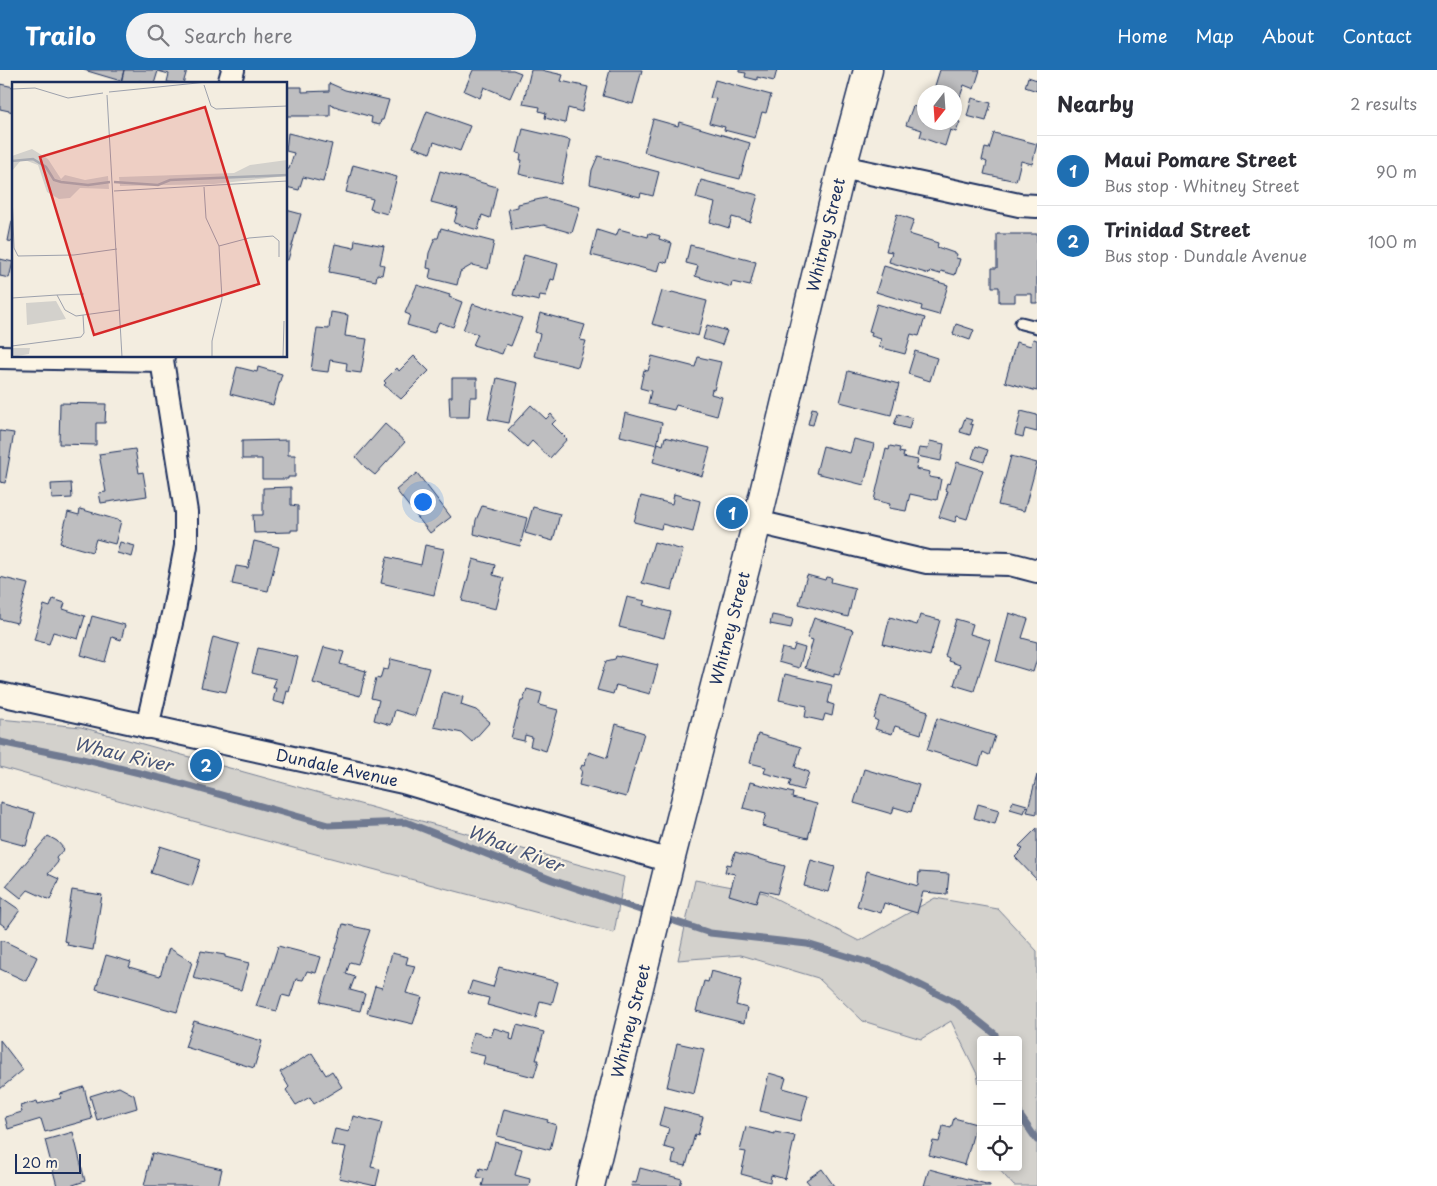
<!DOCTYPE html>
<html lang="en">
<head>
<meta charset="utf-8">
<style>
	body { margin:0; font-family:"Playpen Sans",sans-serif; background:#f2f2f3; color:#2b2b33 }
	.controls { position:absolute; right:15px; bottom:15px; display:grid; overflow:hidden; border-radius:5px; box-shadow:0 2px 8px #0003 }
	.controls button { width:45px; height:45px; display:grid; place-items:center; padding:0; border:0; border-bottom:1px solid #e1e1e2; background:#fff; color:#2b2b33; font:25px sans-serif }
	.compass { position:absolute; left:917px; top:15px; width:45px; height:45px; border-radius:50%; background:#fff; box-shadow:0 2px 8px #0003; rotate:197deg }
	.scale { position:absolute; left:15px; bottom:12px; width:66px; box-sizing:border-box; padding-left:5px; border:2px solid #1b2f5e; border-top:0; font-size:14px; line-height:18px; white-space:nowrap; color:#1b2f5e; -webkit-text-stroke:4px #fcf5e5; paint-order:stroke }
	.you { position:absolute; left:422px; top:431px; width:18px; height:18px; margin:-12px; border:4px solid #fff; border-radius:50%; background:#1a73e8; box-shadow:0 0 0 8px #1a73e833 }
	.badge { display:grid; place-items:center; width:32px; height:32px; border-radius:50%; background:#1f6fb2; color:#fff; font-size:16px; font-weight:700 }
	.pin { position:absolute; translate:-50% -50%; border:2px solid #fff; box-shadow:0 1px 5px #0006 }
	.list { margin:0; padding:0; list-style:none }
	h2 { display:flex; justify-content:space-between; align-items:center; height:65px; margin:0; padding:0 20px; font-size:21px }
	h2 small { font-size:16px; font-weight:400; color:#7c7c81 }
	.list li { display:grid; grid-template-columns:32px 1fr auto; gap:15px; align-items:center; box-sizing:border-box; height:70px; padding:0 20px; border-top:1px solid #e1e1e2 }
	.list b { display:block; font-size:19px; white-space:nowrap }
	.list p { margin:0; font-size:16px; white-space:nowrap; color:#7c7c81 }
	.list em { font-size:16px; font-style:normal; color:#7c7c81 }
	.icon { flex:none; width:28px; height:28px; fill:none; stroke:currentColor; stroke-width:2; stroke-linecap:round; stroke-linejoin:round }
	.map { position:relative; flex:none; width:1037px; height:1116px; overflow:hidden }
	header { display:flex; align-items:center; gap:30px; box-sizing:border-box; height:70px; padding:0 25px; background:#1f6fb2; color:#fff }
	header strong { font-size:24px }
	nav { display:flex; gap:28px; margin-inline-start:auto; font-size:18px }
	.search { width:350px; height:45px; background:#f2f2f3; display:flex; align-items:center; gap:12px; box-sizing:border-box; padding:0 18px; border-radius:28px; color:#7c7c81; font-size:19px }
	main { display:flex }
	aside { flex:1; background:#fff }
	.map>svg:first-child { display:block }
	.green { fill:#d3d1cc; stroke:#778095 }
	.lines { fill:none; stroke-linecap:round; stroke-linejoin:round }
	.stream { stroke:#707a91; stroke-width:7 }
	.building { fill:#bebec0; stroke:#1b2f5e }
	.service-casing { stroke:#1b2f5e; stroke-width:15 }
	.minor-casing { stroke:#1b2f5e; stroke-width:26 }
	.tertiary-casing { stroke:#1b2f5e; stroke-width:31 }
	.service { stroke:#fcf5e5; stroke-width:11 }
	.minor { stroke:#fcf5e5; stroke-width:22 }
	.tertiary { stroke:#fcf5e5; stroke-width:28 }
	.labels { text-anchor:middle; stroke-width:4; stroke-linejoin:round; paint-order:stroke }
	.street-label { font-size:16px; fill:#1b2f5e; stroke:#fcf5e5 }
	.water-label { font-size:18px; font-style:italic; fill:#465478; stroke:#fcf5e5 }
	.inset-river { fill:none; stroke:#a9acb3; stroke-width:2.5 }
	.inset-road { fill:none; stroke:#9da1ac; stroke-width:1 }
	.view { fill:#d62828; fill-opacity:0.15; stroke:#d62828; stroke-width:2.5 }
	.inset-edge { fill:none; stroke:#1b2f5e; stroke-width:2.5 }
</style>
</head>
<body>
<header>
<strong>Trailo</strong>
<div class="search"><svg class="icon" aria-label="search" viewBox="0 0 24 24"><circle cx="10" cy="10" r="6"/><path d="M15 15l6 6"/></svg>Search here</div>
<nav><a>Home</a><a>Map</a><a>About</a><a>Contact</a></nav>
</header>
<main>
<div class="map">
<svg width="1037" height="1116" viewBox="0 0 1037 1116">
	<rect width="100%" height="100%" fill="#f3ede0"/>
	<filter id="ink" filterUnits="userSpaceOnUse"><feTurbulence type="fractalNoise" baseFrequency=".02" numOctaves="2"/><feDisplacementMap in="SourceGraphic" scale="10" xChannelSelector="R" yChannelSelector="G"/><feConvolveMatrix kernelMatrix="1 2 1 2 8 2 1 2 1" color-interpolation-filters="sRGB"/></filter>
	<g filter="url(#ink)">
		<path class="green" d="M0 649 81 657 624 807 614 863 225 760 0 697Z
			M695 810 765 823 859 871 935 828 998 839 1037 881V1116H1014L997 1097H1018V970H981V1025L977 1004 951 951 921 969 863 951 818 908 741 885 678 890Z"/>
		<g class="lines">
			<path class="stream" d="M0 672 78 688 168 710 328 755 406 752 552 810 652 844
				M662 847 710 863 807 874 886 898 956 933 995 964 996 970
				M1018 1040 1021 1047 1037 1070"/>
		</g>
		<path class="building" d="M84 0H124L121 11Z
			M124 0H187L183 14 167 12 169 4 158 1 154 14 139 11 138 14H121Z
			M473 0H513L521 3 510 28 484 17 480 28 464 21Z
			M531 0H541L563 5 561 11 588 17 582 42 568 38 565 53 545 48 546 43 539 41 540 37 523 34Z
			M610 0H642L633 34 603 26Z
			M739 0H777L774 11 757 7V10L745 7 746 3 739 2Z
			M940 0H980L974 19 964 15 957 36H954V22H933Z
			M1028 7 1037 10V21L1025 17Z
			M715 10 771 25 766 43 762 42 755 68 724 60 725 57 709 53 716 29 710 28Z
			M329 13 345 20 389 30 383 50H381L380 55 371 53 372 47 340 38 330 34V46H286V17H302V22L329 21Z
			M0 14 14 17V42L0 39Z
			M972 28 991 33 986 51 967 46Z
			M913 36 924 40V52H954V50L960 52 956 62 950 60 945 76 920 67 922 60 906 55Z
			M427 41 470 56 460 81 434 72 430 83 413 77Z
			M653 49 678 56 679 52 750 73 740 109 704 100V99L644 82Z
			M523 59 570 70 561 114 519 104 522 90H520L521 84 517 83Z
			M288 63 332 74 323 112 303 107 299 120 286 117V99H289L294 83 286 81Z
			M994 63 1037 74 1032 94 1021 91 1016 111 984 104 987 92 982 90 985 78 989 79Z
			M598 86 659 102 653 126 641 123 640 127 590 114 592 100Z
			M353 95 397 107 387 144 370 139 373 129 346 122Z
			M440 101 497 117 490 148 482 145 478 160 454 153 458 139 431 132Z
			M701 110 758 125 750 152 732 147 729 158 710 152 715 133 696 128Z
			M545 128 580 137 572 163 544 155 512 160 508 139 518 137V134Z
			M286 140 301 144 288 190H286Z
			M897 144 914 150 909 164 938 173 937 177 957 184 956 188 960 189 955 205 941 201 940 204 930 201 929 204 889 192 892 182 886 181Z
			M12 151H14V172L8 171Z
			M441 158 494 172 488 199 472 195 460 202 457 215 429 208 431 199 427 198 429 183 435 168H438Z
			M619 159 648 167 649 163 660 166 659 169 672 173 667 193 661 191 658 202 591 185 597 160 616 166Z
			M997 164H1037V233H1032V224H1015V232H999V217H992V198H997Z
			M355 170 384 176 380 194 384 195 382 205 377 204 376 211 329 202 335 174 354 178Z
			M690 175 756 192 750 216 732 212 731 217 695 206 698 196 686 193Z
			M524 185 558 194 554 210 551 209 546 226 540 225 539 231 513 225Z
			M0 189 13 192 9 208 0 206Z
			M884 196 948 215 939 245 921 240 922 236 876 222Z
			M417 215 450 225 449 227 462 232 453 257 439 252 434 263 407 255 410 245 405 243Z
			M662 221 671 223 672 222 707 231 698 266 652 254Z
			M473 234 488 239V237L522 248 511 276 506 274 502 284 473 275 478 264 463 260Z
			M877 234 925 248 919 266 911 264 905 284 879 277 881 269 871 266 872 262 869 261Z
			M331 242 348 245 345 266 367 269 361 303 346 301 347 293 330 290 328 302 311 300 317 258 329 259Z
			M540 243 585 255 580 270 586 271 578 297 534 286 540 264 535 262Z
			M956 254 974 260 970 270 953 264Z
			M707 255 727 261 722 275 703 269Z
			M1033 269 1037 270V321L1005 312 1016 272 1031 276Z
			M915 281 937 288 930 311 908 304Z
			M414 286 429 301 401 329 384 315 386 313 384 311 397 298 399 301Z
			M652 286 695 297 698 287 721 292 714 320 712 319 711 324 722 327 717 346 676 335 674 340 648 334 651 321 640 318 644 300 648 301Z
			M237 297 257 302 258 297 282 304 273 335 230 324Z
			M848 301 899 314 891 345 840 332Z
			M452 308H477V327H470L469 347H450L449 327H452Z
			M497 308 518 313 509 353 488 349Z
			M60 333 106 334 105 353H96V375L59 374Z
			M531 335 546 349 551 344 556 350 552 354 567 369 550 388 532 371 527 377 508 360Z
			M812 338 817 339 813 355 808 354Z
			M1021 341 1037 345V362L1025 359 1023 367 1015 365Z
			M625 343 662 353 657 375 620 366Z
			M898 344 912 348 909 359 894 355Z
			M965 348 972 350 970 354 973 355 970 365 960 362Z
			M385 354 405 372 375 405 365 397 356 387Z
			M0 361 14 363 5 413 0 412Z
			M665 367 710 378 702 406 653 392 658 373 663 375Z
			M854 369 874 374 864 415 816 403 823 376 850 383Z
			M288 370V385H295V407H288V409H262V389H242V371Z
			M930 371 944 374 941 391 917 386 919 378 928 379Z
			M890 376 900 378 899 382 904 383 903 387 918 390 916 399 930 402 929 407 941 409 937 430 910 424 906 441 889 438 890 434 874 430 886 379 889 380Z
			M976 376 988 380 984 392 972 388Z
			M135 379 139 403 143 402 147 426 101 433 99 423 106 422 99 384Z
			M1011 386 1037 393 1024 441 998 435Z
			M957 392 983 400 967 449 957 446 955 452 939 447 948 421 945 420 947 413 950 414Z
			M417 403 451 447 430 463 396 420Z
			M71 413 72 428 52 429 51 414Z
			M291 417V435L298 436V460H291V462L254 463 253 445H263V418Z
			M674 424 700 431 693 462 662 454 661 459 634 452 641 426 672 434Z
			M482 436 527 448 520 476 474 464 476 450Z
			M533 437 560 444 553 471 525 463Z
			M80 439 121 451 115 474 96 469 92 482 60 473 68 442 79 445Z
			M254 471 279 477 268 521 232 514 236 496 248 498Z
			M120 472 135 476 132 487 117 483Z
			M654 472 683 480 672 520 642 513Z
			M425 475 444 479 434 525 381 513 387 487 421 495Z
			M473 489 495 495 493 505 504 508 496 539 462 531Z
			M807 505 825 510 826 507 832 508 831 512 855 518 848 547 799 534Z
			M0 507 28 514 17 553 0 549Z
			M627 527 645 531 643 535 671 542 664 568 619 557Z
			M53 529 65 533 63 539 85 546 78 569 53 562 49 574 34 570 44 535 50 537Z
			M1009 543 1028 549 1022 568 1037 572V589L1033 602 996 591Z
			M772 545 793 549 791 558 770 554Z
			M920 545 940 550 930 586 883 574 890 547 917 555Z
			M92 546 125 555 121 570 112 567 105 592 81 585Z
			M814 548 853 560 839 605 834 604V607L805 598 813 570 807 568Z
			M956 549 973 554 970 564 990 570 974 621 954 615 960 595 948 591 949 588 945 586Z
			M213 567 239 574 226 622 201 617Z
			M795 575 805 578 799 598 778 592 782 578 793 581Z
			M324 577 344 582 340 594 366 601 360 626 313 613Z
			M258 578 298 587 289 622 287 621 284 634 273 631 276 618H273L276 609 252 603Z
			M616 586 620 587V586L658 595 650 624 616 615 613 624 597 620 606 591 615 589Z
			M391 589 429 598 415 646 395 640 391 655 374 650 379 630 371 628 376 608 380 609 383 599 388 600Z
			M785 604 832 615 828 633 834 635 832 646 825 644 823 651 805 647 807 636 779 630Z
			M527 619 542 623 539 635 558 640 546 681 530 676 532 667 525 665 524 671 511 668 521 631H523Z
			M443 622 463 627 461 635 476 640 490 652 472 672 462 663 434 657Z
			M881 626 928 641 921 664 895 656 892 664 875 659 878 651 874 649Z
			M937 648 995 666 989 685 983 682 979 696 927 680Z
			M616 654 644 663 626 727 579 715 582 700H580L582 695 584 696 589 682 607 688Z
			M758 664 801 677 795 697 809 702 803 720 789 716 791 710 764 703 766 697 750 693Z
			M864 699 919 715 911 742 894 737 892 744 854 733Z
			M1037 705V744L1027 742Z
			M750 712 793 723 792 728 817 734 808 768 762 756 766 744 743 738Z
			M1013 731 1027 735 1024 743 1010 739Z
			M0 733 35 743 26 776 0 769Z
			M978 734 999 740 995 754 974 748Z
			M1037 758V810L1015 787 1023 779 1019 776Z
			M48 766 57 771 64 779 56 788 58 792 48 804 59 809 50 830 28 820 21 828 6 816Z
			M160 776 201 789 192 816 151 803Z
			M735 782 785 796 777 824 760 820 756 833 729 825 735 804 725 802 727 794 731 795Z
			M811 790 835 797 828 822 804 816Z
			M867 801 918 816 919 802 949 804 947 824 923 822 917 843 884 833 881 843 857 836Z
			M72 820 102 825 93 880 67 875 68 872 64 871Z
			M1 827 20 840 7 858 0 853Z
			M343 854 370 860 358 894 350 892 346 904 355 907 350 920 365 924 360 941 320 932Z
			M0 871H4L37 887 26 911 0 899Z
			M278 876 321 887 316 903 307 901 303 910 296 909 290 927 282 925 277 941 256 936 264 914H266Z
			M169 878 192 892 177 942 96 919 106 885 131 892 129 897 160 906Z
			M201 881 225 885V887L249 893 241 920 193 908Z
			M392 883 408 887 406 894 415 896 406 923 422 927 413 954 367 943 375 916 382 918Z
			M499 897 558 912 552 934 540 931 536 948 487 935 489 928 468 923 472 911 493 917Z
			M711 901 742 909 736 935 747 938 744 953 696 941 704 911 708 912Z
			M194 951 262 971 254 998 185 977Z
			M517 955 544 962 536 990H539L534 1007 483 994 485 986 468 982 473 962 491 967 494 958 511 963 510 969 513 970Z
			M0 970 23 1000 0 1019Z
			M677 973 704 979 694 1024 667 1017Z
			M312 983 326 1005 332 1001 342 1017 314 1034 310 1027 296 1035 286 1020 289 1017 280 1002Z
			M769 1003 786 1008 783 1018 808 1025 801 1051 760 1041Z
			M84 1017 92 1049 45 1062 41 1049 8 1059 5 1047 22 1042 20 1036 37 1031 38 1034 61 1028 60 1024Z
			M119 1017 134 1025 137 1038 97 1050 90 1026Z
			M664 1037 703 1047 698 1065 695 1064 686 1096 672 1093 675 1080 664 1077 669 1058 659 1055Z
			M504 1039 548 1050 547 1052 556 1055 550 1080 497 1066Z
			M353 1046 382 1053 371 1097 380 1099 376 1116 339 1108 346 1077 331 1075 335 1059 349 1062Z
			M954 1048 976 1054 965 1095 929 1085 933 1071 939 1072 943 1056 951 1058Z
			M746 1057 775 1064V1062L795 1066 785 1109 771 1105 770 1112 741 1104 746 1082 740 1081Z
			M73 1062 85 1111 70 1116H57L45 1070Z
			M495 1072 522 1079 515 1105 530 1109 529 1116H482L484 1109 477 1107 480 1098 487 1100Z
			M152 1083 222 1099 218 1116H144Z
			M640 1098 682 1109 680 1116H631L632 1112 636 1113Z
			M822 1099 834 1116H811L806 1110Z
			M929 1099 990 1115V1116H924Z"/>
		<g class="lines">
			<g class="service-casing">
				<path id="service" d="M1021 253 1037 257"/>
			</g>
			<g class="minor-casing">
				<g id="minor">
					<path d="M229 14 233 0"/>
					<path d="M842 97 1019 135 1037 136"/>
					<path d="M0 287 162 290"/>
					<path d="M757 452 927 492 1010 494 1037 501"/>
					<path id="s1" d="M0 624 403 712 670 791"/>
					<path d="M147 657 174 540 186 476V442L162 290 163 286"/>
				</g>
			</g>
			<g class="tertiary-casing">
				<g id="tertiary">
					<path id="s2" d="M590 1116 670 791 757 452 842 97 868 0"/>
				</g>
			</g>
			<use href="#service" class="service"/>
			<use href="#minor" class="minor"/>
			<use href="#tertiary" class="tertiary"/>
		</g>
	</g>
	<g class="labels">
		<g class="street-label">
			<text dy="6" stroke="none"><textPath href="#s2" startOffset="980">Whitney Street</textPath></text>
			<text dy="6" stroke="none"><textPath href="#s2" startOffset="575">Whitney Street</textPath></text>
			<text dy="6" stroke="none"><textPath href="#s1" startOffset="345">Dundale Avenue</textPath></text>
			<text dy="6" stroke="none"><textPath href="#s2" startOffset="170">Whitney Street</textPath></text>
		</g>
		<g class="water-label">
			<text transform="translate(123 685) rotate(13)" y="6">Whau River</text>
			<text transform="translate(515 779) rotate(21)" y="6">Whau River</text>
		</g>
	</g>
	<g transform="translate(12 12)">
		<rect width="275" height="275" fill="#f3ede0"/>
		<path d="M20 67 36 77 49 97 53 93 73 98 96 94 97 107 68 106 58 116 47 117 35 110 26 83 10 77 0 89V74ZM275 78V94L202 102 108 104 107 95 222 91 238 83ZM44 219 54 237 15 243 14 221ZM0 266H18L17 272 0 275Z" fill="#d3d1cc"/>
		<path class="inset-river" d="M0 79 21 77 34 85 42 98 49 100 76 103 98 100M102 100 146 103 158 98 275 93"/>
		<path class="inset-road" d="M192 3 199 24 204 27 275 24M0 7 23 6 56 16 91 11M97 10 195 0M95 13 110 275M192 105 194 136 207 164 210 217 200 259V275M102 109 275 99M0 111 2 166 6 174 62 173 105 167M207 164 237 156 261 154 267 159V175M45 213 72 212M0 216 45 213 53 228 64 234 108 228M0 264 69 255 72 251 71 233M271 275 272 239"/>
		<path class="view" d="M193 25 247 202 82 253 28 75Z"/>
		<rect width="275" height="275" class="inset-edge"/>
	</g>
</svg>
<div class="controls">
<button>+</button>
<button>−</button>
<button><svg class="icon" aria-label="locate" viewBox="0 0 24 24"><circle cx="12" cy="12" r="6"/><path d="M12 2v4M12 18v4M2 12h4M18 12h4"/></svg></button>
</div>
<svg class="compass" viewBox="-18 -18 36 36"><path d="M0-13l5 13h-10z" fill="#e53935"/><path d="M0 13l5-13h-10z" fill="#7c7c81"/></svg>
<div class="scale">20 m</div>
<div class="you"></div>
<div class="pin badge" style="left:732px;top:443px">1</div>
<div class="pin badge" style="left:206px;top:695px">2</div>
</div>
<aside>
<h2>Nearby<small>2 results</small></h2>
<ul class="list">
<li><span class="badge">1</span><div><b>Maui Pomare Street</b><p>Bus stop · Whitney Street</p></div><em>90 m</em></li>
<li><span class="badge">2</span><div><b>Trinidad Street</b><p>Bus stop · Dundale Avenue</p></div><em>100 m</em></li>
</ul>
</aside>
</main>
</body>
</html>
